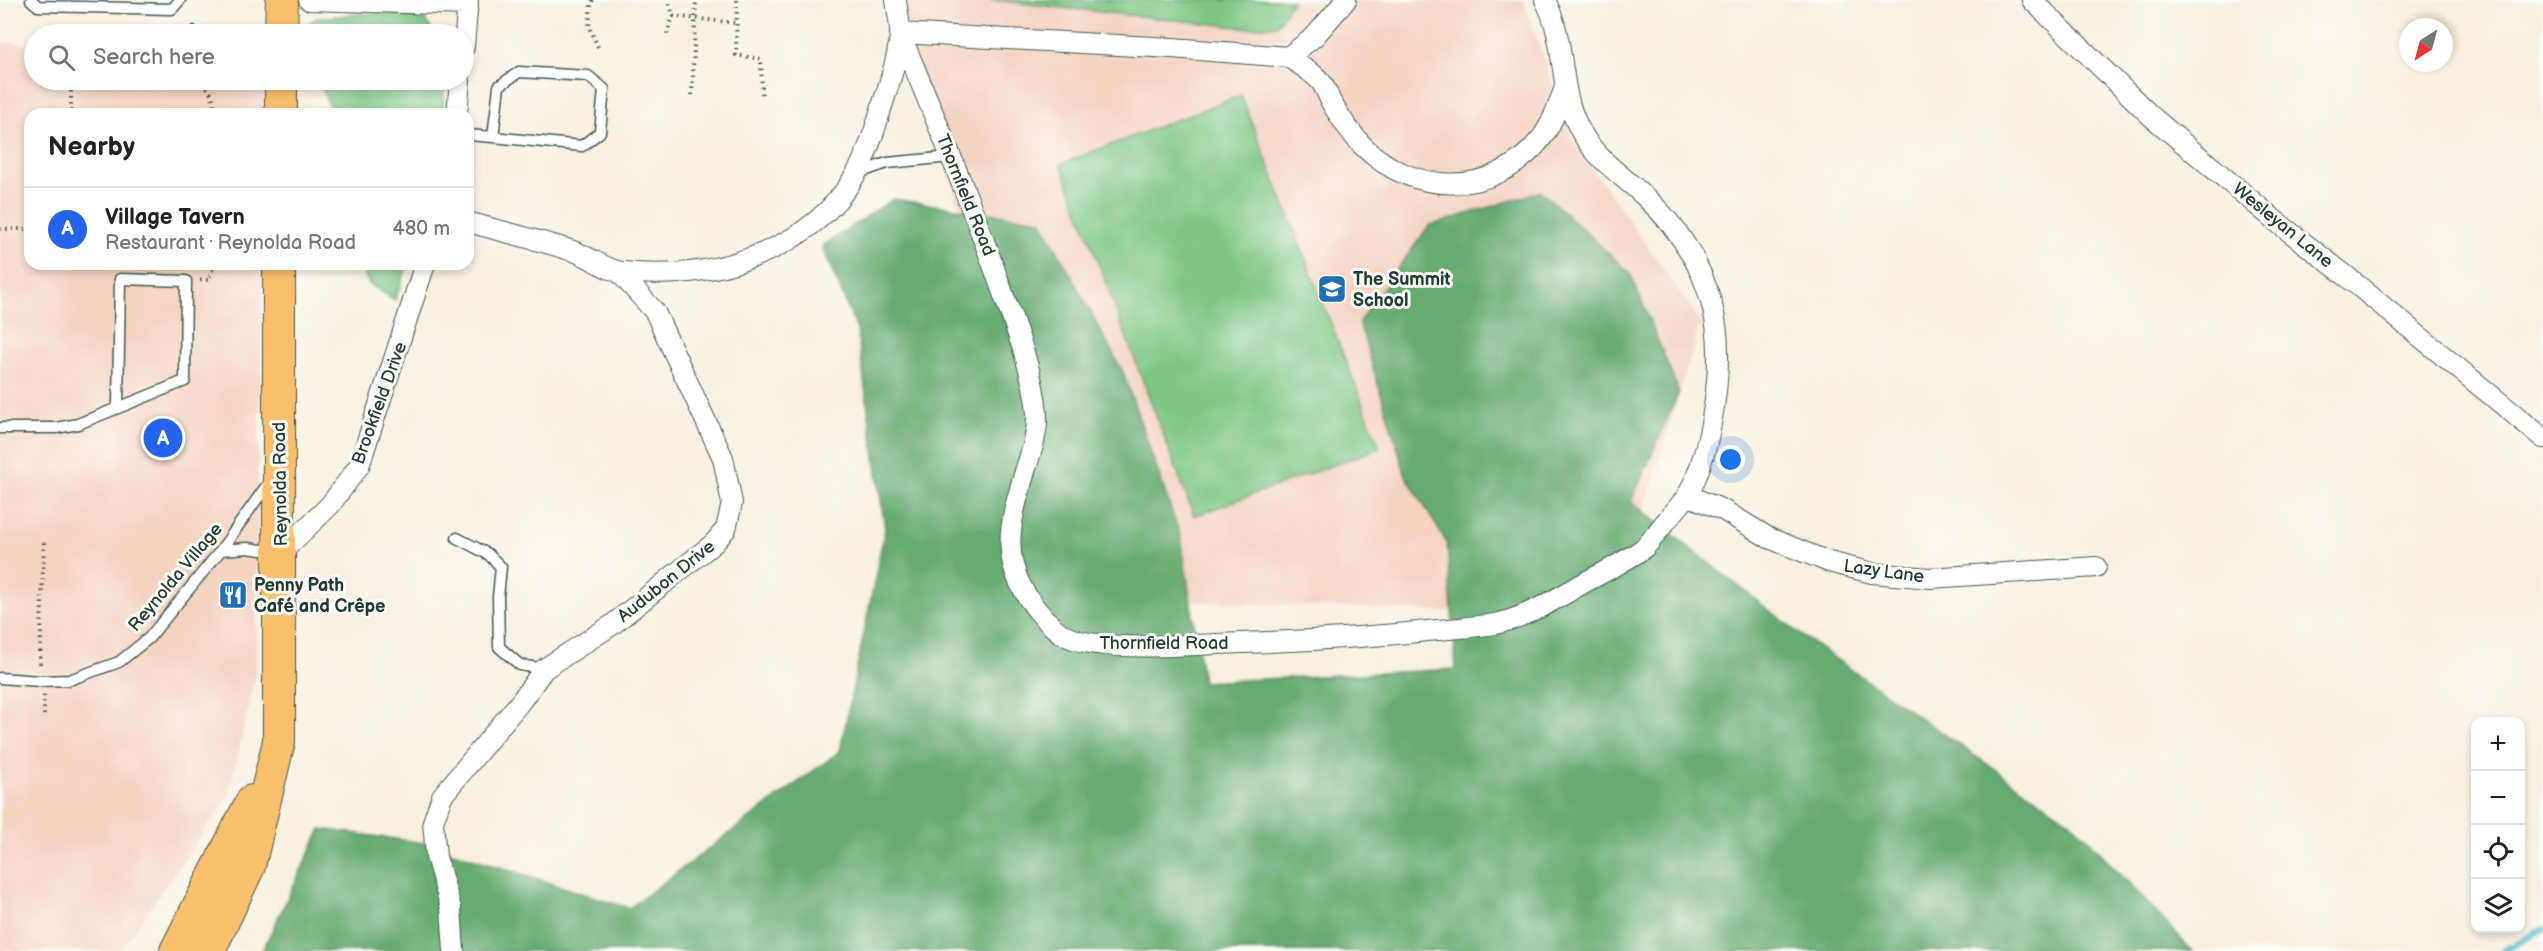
<!DOCTYPE html>
<html lang="en">
<head>
<meta charset="utf-8">
<style>
	body { margin:0; font-family:"Balsamiq Sans",sans-serif; background:#f2f2f2; color:#222 }
	.controls { position:absolute; right:18px; bottom:18px; display:grid; overflow:hidden; border-radius:12px; box-shadow:0 3px 9px #0003 }
	.controls button { width:54px; height:54px; display:grid; place-items:center; padding:0; border:0; border-bottom:2px solid #e0e0e0; background:#fff; color:#222; font:30px sans-serif }
	.compass { position:absolute; left:2399px; top:18px; width:54px; height:54px; border-radius:50%; background:#fff; box-shadow:0 3px 9px #0003; rotate:216deg }
	.you { position:absolute; left:1731px; top:460px; width:21px; height:21px; margin:-15px; border:4px solid #fff; border-radius:50%; background:#1a73e8; box-shadow:0 0 0 9px #1a73e833 }
	.badge { display:grid; place-items:center; width:39px; height:39px; border-radius:50%; background:#2563eb; color:#fff; font-size:20px; font-weight:700 }
	.pin { position:absolute; translate:-50% -50%; border:3px solid #fff; box-shadow:0 2px 6px #0006 }
	.list { margin:0; padding:0; list-style:none }
	h2 { display:flex; justify-content:space-between; align-items:center; height:78px; margin:0; padding:0 24px; font-size:26px }
	h2 small { font-size:20px; font-weight:400; color:#767676 }
	.list li { display:grid; grid-template-columns:39px 1fr auto; gap:18px; align-items:center; box-sizing:border-box; height:84px; padding:0 24px; border-top:2px solid #e0e0e0 }
	.list b { display:block; font-size:22px; white-space:nowrap }
	.list p { margin:0; font-size:20px; white-space:nowrap; color:#767676 }
	.list em { font-size:20px; font-style:normal; color:#767676 }
	.icon { flex:none; width:33px; height:33px; fill:none; stroke:currentColor; stroke-width:2; stroke-linecap:round; stroke-linejoin:round }
	.map { position:relative; flex:none; width:2543px; height:951px; overflow:hidden }
	.search { position:absolute; background:#fff; box-shadow:0 3px 9px #0003; left:24px; top:24px; width:450px; height:66px; display:flex; align-items:center; gap:15px; box-sizing:border-box; padding:0 21px; border-radius:33px; color:#767676; font-size:22px }
	.panel { position:absolute; background:#fff; box-shadow:0 3px 9px #0003; left:24px; top:108px; width:450px; height:162px; border-radius:18px }
	.map>svg:first-child { display:block }
	.built { fill:#f4d3c1 }
	.green { fill:#7dc683; stroke:#4e825c; stroke-width:1.5 }
	.forest { fill:#66ab71; stroke:#427452; stroke-width:1.5 }
	.lines { fill:none; stroke-linecap:round; stroke-linejoin:round }
	.stream { stroke:#4ebdc3; stroke-width:7 }
	.lane-casing { stroke:#40584e; stroke-width:13 }
	.street-casing { stroke:#40584e; stroke-width:22 }
	.primary-casing { stroke:#40584e; stroke-width:34 }
	.path { stroke:#40584e; stroke-width:4; stroke-dasharray:1.5 4.5; stroke-linecap:butt }
	.lane { stroke:#fff; stroke-width:10 }
	.street { stroke:#fff; stroke-width:20 }
	.primary { stroke:#f9bf6d; stroke-width:32 }
	.labels { text-anchor:middle; stroke-width:6; stroke-linejoin:round; paint-order:stroke }
	.street-label { font-size:18px; fill:#1f3d34; stroke:#fdfcf7 }
	.poi-label { font-size:18px; font-weight:bold; fill:#1f3d34; stroke:#fdfcf7; text-anchor:start }
</style>
</head>
<body>
<div class="map">
<svg width="2543" height="951" viewBox="0 0 2543 951">
	<rect width="100%" height="100%" fill="#fdfcf7"/>
	<filter id="ink" filterUnits="userSpaceOnUse"><feTurbulence type="fractalNoise" baseFrequency=".0167" numOctaves="2"/><feDisplacementMap in="SourceGraphic" scale="12" xChannelSelector="R" yChannelSelector="G"/><feConvolveMatrix kernelMatrix="1 2 1 2 8 2 1 2 1" color-interpolation-filters="sRGB"/></filter>
	<filter id="wash" filterUnits="userSpaceOnUse"><feTurbulence type="fractalNoise" baseFrequency=".008" numOctaves="4" result="noise"/><feDisplacementMap in="SourceGraphic" scale="24" xChannelSelector="R" yChannelSelector="G"/><feGaussianBlur stdDeviation="1.35" result="paint"/><feColorMatrix in="noise" values="0 0 0 0 0 0 0 0 0 0 0 0 0 0 0 0 0 1.4 0 .05"/><feComposite in="paint" operator="in"/></filter>
	<g filter="url(#wash)">
		<rect width="100%" height="100%" fill="#f8efde"/>
		<path class="built" d="M895 0H1523L1573 141 1701 322 1640 523 1446 612 1094 597 900 33Z
			M0 42 34 44V80H265V114H30V264H264L257 501 256 673 228 797 120 951H0Z"/>
		<path class="green" d="M990 0H1293L1277 25 1249 28Z
			M384 12 425 20 435 34 298 33 316 18Z
			M319 80H445L442 114H332Z
			M1241 95 1380 448 1194 516 1061 164Z
			M360 264H408L395 300 369 284Z"/>
		<path class="forest" d="M1541 191 1630 273 1679 392 1631 502 1800 634 2075 825 2192 951H262L321 829 425 843 629 908 840 751 885 529 857 330 822 246 893 199 1041 220 1123 372 1181 538 1203 682 1456 669 1447 543 1406 476 1359 322 1429 226Z"/>
		<g class="lines">
			<path class="stream" d="M2503 951 2543 929"/>
		</g>
	</g>
	<g filter="url(#ink)">
		<g class="lines">
			<g class="lane-casing">
				<path id="lane" d="M31 0 38 6 172 9 180 0
					M519 72 588 76 604 89 600 132 582 146 493 137 499 86Z
					M468 135 493 137
					M858 173 887 163 951 157
					M0 428H56L78 424 185 381 186 281 120 279 118 406
					M457 538 488 554 501 567 498 597 499 647 520 665 544 669
					M221 550 247 548 277 552
					M0 678 40 681 69 680 119 662 149 638 221 550 272 478"/>
			</g>
			<g class="street-casing">
				<path id="street" d="M309 0 468 5
					M1346 0 1314 37 1288 57 1172 48 900 33C936 120 973 207 1004 296 1017 331 1034 375 1037 413 1038 432 1032 450 1026 468 1008 528 997 566 1043 617 1049 623 1056 631 1064 635 1097 654 1200 644 1241 643 1307 641 1373 637 1438 630 1457 628 1476 627 1495 624 1524 618 1555 600 1580 585 1601 573 1626 562 1645 547 1651 541 1657 532 1663 525 1670 516 1680 506 1687 496 1708 460 1719 392 1718 350 1717 289 1687 234 1642 194 1618 172 1593 157 1578 126 1558 87 1567 42 1545 0
					M2032 0 2151 116 2277 222 2345 275 2543 438
					M464 47 468 0
					M1288 57C1299 64 1312 71 1321 82 1325 87 1328 95 1331 102 1340 117 1350 133 1363 146 1414 197 1494 197 1540 140 1552 125 1558 106 1565 87
					M457 114 460 80
					M468 222C503 232 539 240 573 251 590 256 606 271 623 272 710 281 809 254 856 174 868 153 875 129 882 106 888 88 900 50 900 32 900 21 897 10 896 0
					M1687 495 1723 510 1769 538 1829 562 1872 573 1930 578 2096 567
					M281 553 330 505 359 466 425 264
					M454 951 451 908 436 857 433 822 442 796 521 701 544 669 612 625 714 543 726 529 732 503 723 458 655 312 619 272"/>
			</g>
			<g class="primary-casing">
				<path id="primary" d="M281 34 282 0
					M281 114V80
					M176 951 252 801
					M209 951 249 866 279 741V264"/>
			</g>
			<path class="path" d="M593 0 591 3 589 27 599 49
				M737 0 736 55 761 59 762 96
				M673 16 736 23
				M194 25V34
				M667 34 673 16 669 0
				M197 80C212 90 214 96 214 114
				M71 85V114
				M692 95 696 0
				M0 229H30
				M200 280H208L215 264
				M40 664 44 540
				M44 715V695"/>
			<use href="#lane" class="lane"/>
			<use href="#street" class="street"/>
			<use href="#primary" class="primary"/>
		</g>
	</g>
	<defs>
		<g id="school-square" transform="scale(1.5)"><rect x="-9" y="-9" width="18" height="18" rx="4" fill="#1f6fb2" stroke="#fdfcf7"/><path d="M0-5L7-2L0 1L-7-2ZM-4 1L0 2.5L4 1V4Q0 6-4 4Z" fill="#fff"/></g>
		<g id="restaurant-square" transform="scale(1.5)"><rect x="-9" y="-9" width="18" height="18" rx="4" fill="#1f6fb2" stroke="#fdfcf7"/><path d="M-5-6h1v4h1v-4h1v4h1v-4h1v5L-1.5 .5V6h-2V.5L-5-1ZM5-6V6H3V1.5H1.5Q1.5-4 5-6Z" fill="#fff"/></g>
	</defs>
	<g fill-rule="evenodd">
		<use href="#school-square" x="1332" y="289"/>
		<use href="#restaurant-square" x="233" y="595"/>
	</g>
	<g class="labels">
		<g class="street-label">
			<text transform="translate(966 195) rotate(68)" y="6">Thornfield Road</text>
			<text transform="translate(2283 225) rotate(39)" y="6">Wesleyan Lane</text>
			<text transform="translate(379 403) rotate(-70)" y="6">Brookfield Drive</text>
			<text transform="translate(280 484) rotate(-91)" y="6">Reynolda Road</text>
			<text transform="translate(1884 571) rotate(8)" y="6">Lazy Lane</text>
			<text transform="translate(175 577) rotate(-50)" y="6">Reynolda Village</text>
			<text transform="translate(666 581) rotate(-39)" y="6">Audubon Drive</text>
			<text x="1164" y="649">Thornfield Road</text>
		</g>
		<g class="poi-label">
			<text x="1353" y="285">The Summit<tspan x="1353" dy="21">School</tspan></text>
			<text x="254" y="591">Penny Path<tspan x="254" dy="21">Café and Crêpe</tspan></text>
		</g>
	</g>
</svg>
<div class="controls">
<button>+</button>
<button>−</button>
<button><svg class="icon" aria-label="locate" viewBox="0 0 24 24"><circle cx="12" cy="12" r="6"/><path d="M12 2v4M12 18v4M2 12h4M18 12h4"/></svg></button>
<button><svg class="icon" aria-label="layers" viewBox="0 0 24 24"><path d="M12 4l9 5-9 5-9-5zM3 14l9 5 9-5"/></svg></button>
</div>
<svg class="compass" viewBox="-18 -18 36 36"><path d="M0-13l5 13h-10z" fill="#e53935"/><path d="M0 13l5-13h-10z" fill="#767676"/></svg>
<div class="you"></div>
<div class="pin badge" style="left:163px;top:438px">A</div>
<div class="search"><svg class="icon" aria-label="search" viewBox="0 0 24 24"><circle cx="10" cy="10" r="6"/><path d="M15 15l6 6"/></svg>Search here</div>
<section class="panel">
<h2>Nearby<small></small></h2>
<ul class="list">
<li><span class="badge">A</span><div><b>Village Tavern</b><p>Restaurant · Reynolda Road</p></div><em>480 m</em></li>
</ul>
</section>
</div>
</body>
</html>
